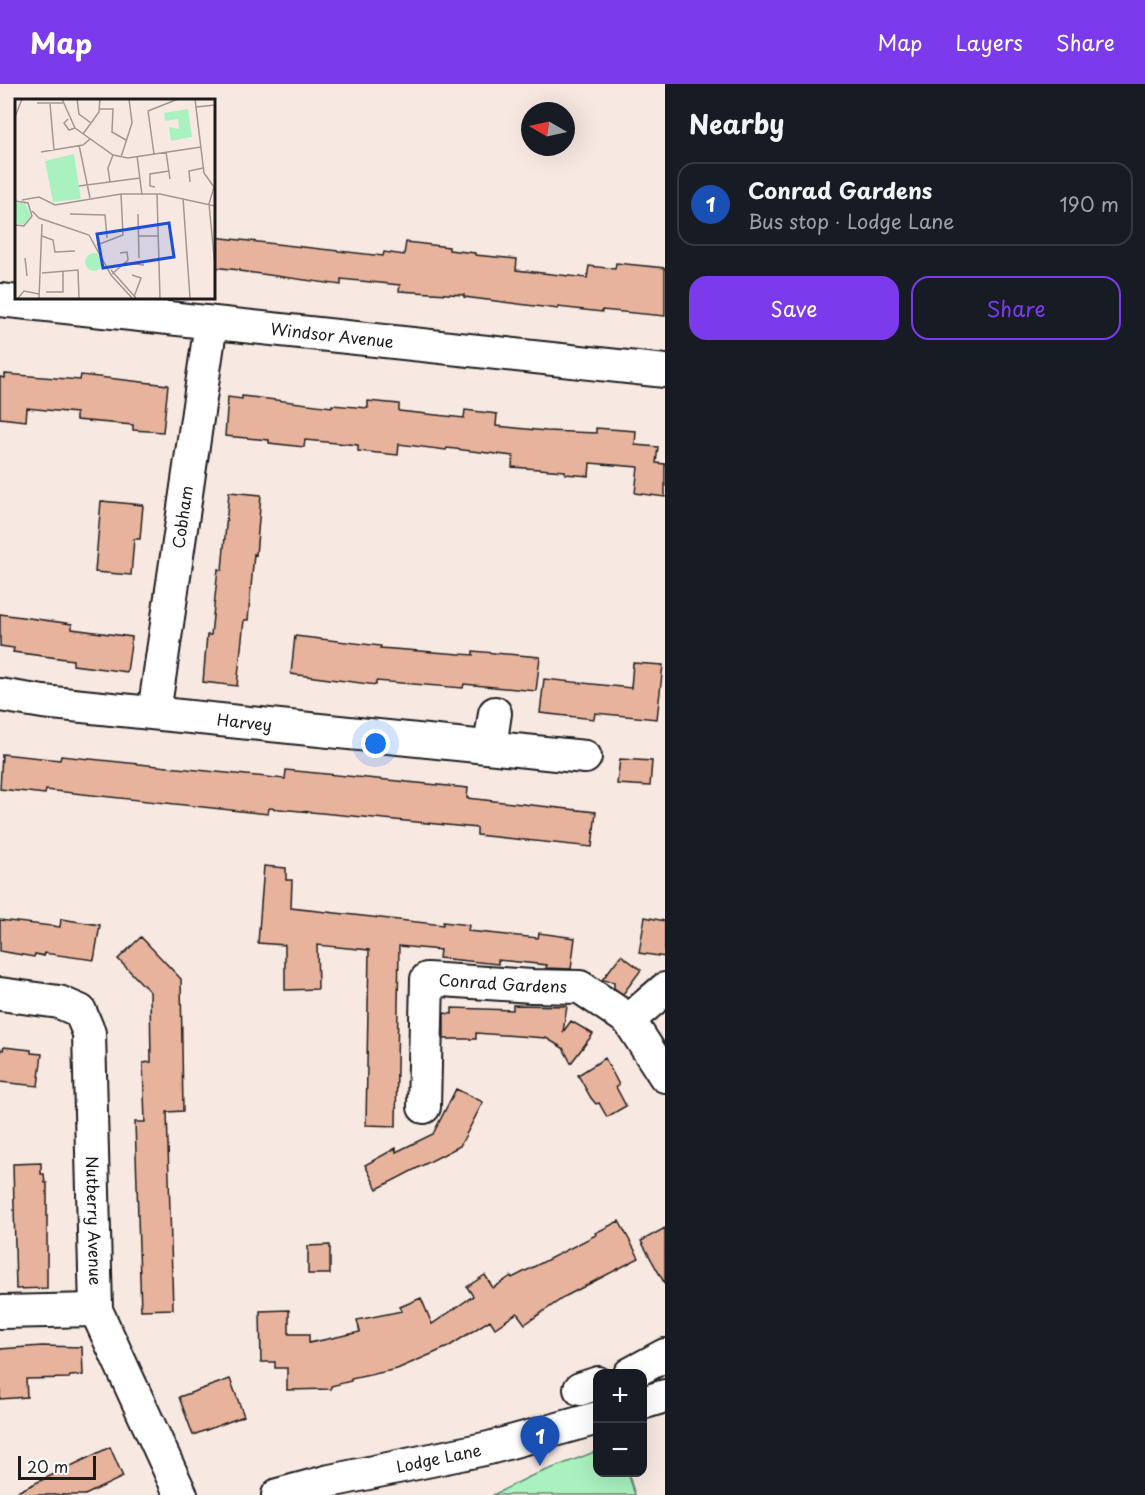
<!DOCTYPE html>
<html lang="en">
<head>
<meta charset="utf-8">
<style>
	body { margin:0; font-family:"Playpen Sans",sans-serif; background:#20242c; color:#f1f3f6 }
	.controls { position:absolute; right:18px; bottom:18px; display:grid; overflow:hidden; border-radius:12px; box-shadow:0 6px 24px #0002 }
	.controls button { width:54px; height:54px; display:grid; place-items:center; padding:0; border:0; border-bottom:2px solid #363941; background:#171b24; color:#f1f3f6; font:30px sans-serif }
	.compass { position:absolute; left:521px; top:18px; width:54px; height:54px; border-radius:50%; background:#171b24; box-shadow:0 6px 24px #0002; rotate:279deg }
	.scale { position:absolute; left:18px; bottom:15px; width:78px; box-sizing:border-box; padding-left:6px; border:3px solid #1c1c1c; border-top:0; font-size:16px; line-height:21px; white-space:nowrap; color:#1c1c1c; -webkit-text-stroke:4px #fff; paint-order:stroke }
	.you { position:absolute; left:376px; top:660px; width:21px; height:21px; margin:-15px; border:4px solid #fff; border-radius:50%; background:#1a73e8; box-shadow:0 0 0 9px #1a73e833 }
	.badge { display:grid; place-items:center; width:39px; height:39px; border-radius:50%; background:#7c3aed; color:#fff; font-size:20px; font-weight:700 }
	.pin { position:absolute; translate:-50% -50px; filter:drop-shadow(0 2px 3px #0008) }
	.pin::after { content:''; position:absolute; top:32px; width:21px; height:18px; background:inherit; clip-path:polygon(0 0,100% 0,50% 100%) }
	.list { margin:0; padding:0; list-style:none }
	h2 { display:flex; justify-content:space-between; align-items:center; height:78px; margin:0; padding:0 24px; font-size:26px }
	h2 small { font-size:20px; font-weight:400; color:#9ea1a6 }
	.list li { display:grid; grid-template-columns:39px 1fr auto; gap:18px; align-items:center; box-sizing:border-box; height:84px; margin:0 12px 12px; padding:0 12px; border:2px solid #363941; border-radius:18px }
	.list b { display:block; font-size:22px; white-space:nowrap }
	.list p { margin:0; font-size:20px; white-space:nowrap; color:#9ea1a6 }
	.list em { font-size:20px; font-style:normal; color:#9ea1a6 }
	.actions { display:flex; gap:12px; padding:18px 24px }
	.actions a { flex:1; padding:14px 0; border:2px solid #7c3aed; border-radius:18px; text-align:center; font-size:21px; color:#7c3aed }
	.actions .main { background:#7c3aed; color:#fff }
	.map { position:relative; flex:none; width:665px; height:1411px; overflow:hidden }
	header { display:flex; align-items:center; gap:36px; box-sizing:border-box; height:84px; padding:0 30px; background:#7c3aed; color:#fff }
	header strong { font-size:28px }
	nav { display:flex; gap:33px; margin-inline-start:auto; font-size:21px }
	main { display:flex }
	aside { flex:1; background:#171b24 }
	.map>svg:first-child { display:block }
	.green { fill:#a9f2bf; stroke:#62876e; stroke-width:1.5 }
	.building { fill:#e8b39d; stroke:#1c1c1c; stroke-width:1.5 }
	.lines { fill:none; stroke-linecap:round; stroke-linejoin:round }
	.minor-casing { stroke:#1c1c1c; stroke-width:36 }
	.minor { stroke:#fff; stroke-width:32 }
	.labels { text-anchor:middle; stroke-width:4.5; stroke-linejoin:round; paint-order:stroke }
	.street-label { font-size:16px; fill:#1c1c1c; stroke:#fff }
	.inset-road { fill:none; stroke:#a09693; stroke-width:1.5 }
	.view { fill:#1d4ed8; fill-opacity:0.15; stroke:#1d4ed8; stroke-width:3 }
	.inset-edge { fill:none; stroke:#1c1c1c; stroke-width:3 }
</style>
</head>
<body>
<header>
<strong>Map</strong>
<nav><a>Map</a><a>Layers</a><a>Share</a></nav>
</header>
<main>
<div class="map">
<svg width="665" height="1411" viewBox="0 0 665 1411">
	<rect width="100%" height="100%" fill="#f8e8e2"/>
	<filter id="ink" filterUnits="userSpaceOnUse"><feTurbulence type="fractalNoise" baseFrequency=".0167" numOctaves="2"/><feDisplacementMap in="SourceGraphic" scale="12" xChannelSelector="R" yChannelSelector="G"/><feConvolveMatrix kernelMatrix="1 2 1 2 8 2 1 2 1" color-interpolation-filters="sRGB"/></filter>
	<g filter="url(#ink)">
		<path class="green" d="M597 1367 598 1388 628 1389 635 1411H493L529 1393Z"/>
		<path class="building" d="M213 153 383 172 384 168 404 171 406 158 449 163V166L475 169V171L517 175 516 186 587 194 589 182 615 185 616 179 665 184V232L602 226V228L558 223V225L464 213V211L399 207 400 201 341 195V201L239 187V186L213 183Z
			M5 290 80 296 81 291 168 301 163 348 133 346V341L76 336V329L27 324 26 337 0 334V293L5 294Z
			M242 312 332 323V321L368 324V317L399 320V327L464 334 465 326 497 330 496 342 546 347 596 349V344L636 347 635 361 658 363 656 379 665 380V413L635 409 638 383 590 379 589 392 565 390V387L512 383 513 372 447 364 446 366 399 360 398 371 358 367V361L305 356 304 363 269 359V356L225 352 228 313 242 315Z
			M229 408 261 411 256 471 254 470 248 536H244L237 602 203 598 207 551H211L218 485 222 486Z
			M101 417 143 421 140 455H134L131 491 95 488Z
			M0 530 72 540V545L132 553 127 588 73 581V576L13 568 14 564 0 562Z
			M295 552 381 562 380 564 473 571V567L540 573 536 607 464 600 463 604 376 597V601L291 590Z
			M633 579 663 581 657 635 595 629 594 635 540 629 544 595 631 604Z
			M2 670 60 676 61 672 285 695 286 686 468 704 467 714 596 728 592 763 477 751V744L416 738 269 724 268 730 46 706 45 710 0 705Z
			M620 675 652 677 650 702 617 700Z
			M264 782 286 784V796H292L291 824 443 841V838L469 841 468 847 538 854 539 849 575 854 571 885 546 884 547 881 498 876V880L439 874 440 866 399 862 396 1042 366 1041 369 866 317 861 318 905 285 906V861L258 859Z
			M645 833 665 837V873L639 869Z
			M61 835 100 841 94 876 44 869V872L35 870 34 873 0 867V836L60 843Z
			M141 853 181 895 183 1027 167 1028 173 1225 141 1226 135 1038H145L143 979 151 978 150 908 118 875Z
			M621 871 641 886 623 910 614 904V898L602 896Z
			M513 921 567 922 563 948 571 937 593 950 571 979 563 964 546 954 476 949V955H444V929L452 930V924L513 926Z
			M4 963 31 966V969L42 970 38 1002 0 998V965L3 966Z
			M605 974 619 1001 616 1003 626 1022 607 1033 599 1019 596 1020 591 1014 578 991Z
			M456 1005 483 1018 460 1062 377 1105 365 1081 396 1064V1068L433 1050Z
			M41 1079V1090H44L45 1099H47V1204L16 1205 13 1080Z
			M619 1137 639 1174 566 1212 525 1240 517 1229 495 1244 490 1236 448 1263 397 1285 351 1295V1297L331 1302V1305L287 1306V1284H275V1278H261L260 1227 289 1226V1250H309V1259L360 1248 357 1236 402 1227 400 1223 421 1214 432 1240 473 1212 467 1203 485 1191 493 1204 511 1192 512 1194 596 1151 595 1149Z
			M665 1144V1200L641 1157Z
			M330 1161V1190H308V1162Z
			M42 1262 82 1263 83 1291 70 1292 69 1294 26 1295 27 1313 0 1315V1265Z
			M230 1295 244 1332 193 1351 179 1313Z
			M110 1363 123 1393 85 1411H11Z"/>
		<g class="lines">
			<g class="minor-casing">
				<g id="minor">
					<path id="s1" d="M0 216 665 287"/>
					<path id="s2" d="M0 611 43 618 585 673"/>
					<path id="s3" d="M154 629 211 239"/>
					<path d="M490 663 495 629"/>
					<path id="s4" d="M0 910 59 918 80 927 89 949 96 1226 181 1411"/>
					<path d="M629 936 665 905"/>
					<path id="s5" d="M424 1023 427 895 532 902 580 903 629 936 665 992"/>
					<path d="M0 1228 96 1226"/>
					<path d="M630 1290 665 1271"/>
					<path d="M580 1305 598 1299"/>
					<path d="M642 1319 665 1312"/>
					<path id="s6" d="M278 1411 330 1397 489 1364 598 1334"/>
				</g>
			</g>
			<use href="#minor" class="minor"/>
		</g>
	</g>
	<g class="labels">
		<g class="street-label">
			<text dy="6" stroke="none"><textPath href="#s1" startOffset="334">Windsor Avenue</textPath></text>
			<text dy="6" stroke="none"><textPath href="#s3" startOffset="198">Cobham</textPath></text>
			<text dy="6" stroke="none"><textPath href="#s2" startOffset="246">Harvey</textPath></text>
			<text dy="6" stroke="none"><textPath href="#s5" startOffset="204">Conrad Gardens</textPath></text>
			<text dy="6" stroke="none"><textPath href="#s4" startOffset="294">Nutberry Avenue</textPath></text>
			<text dy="6" stroke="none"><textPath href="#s6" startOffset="165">Lodge Lane</textPath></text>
		</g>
	</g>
	<g transform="translate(15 15)">
		<rect width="200" height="200" fill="#f8e8e2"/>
		<path d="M173 10 177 38 156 42 154 28 164 30 163 20 150 22 149 14ZM59 55 66 100 38 103 30 62ZM0 104H10L16 117 8 126 0 124ZM70 163a9 9 0 1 1 18 0a9 9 0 1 1-18 0Z" fill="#a9f2bf"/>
		<path class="inset-road" d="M47 0 60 29 98 56 113 59 186 48M62 0 64 15 76 24M180 0 189 74 199 88 194 105M22 4H48M35 5 39 51M181 8 200 6M84 10H98L97 33 111 41M0 18 7 0M53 20 49 24 54 31 60 29M68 35 84 13 85 0M64 46 75 99M26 53 68 46 75 40M151 53 155 80M139 55 133 12 163 0M122 57 127 96M106 58 117 24 114 0M95 83 93 69 98 56M175 83 174 72 188 69M64 87 125 79M140 88 135 87V75L154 72M142 95 145 199M168 99 175 199M7 101 24 98 40 106 106 95H145L200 107M0 102 13 104 17 117 9 127 0 126M194 105 200 167M17 112 24 119 74 136 96 176 117 199M55 115 90 116 92 139M123 115 124 159M27 137 38 141 40 153 60 152M123 137H144M0 146V126M82 146 108 136 106 95M10 159 12 177M111 164 129 166M96 171 121 199M27 174 63 171 64 199M97 175 113 161 112 153 105 154M117 176 126 179 119 198M31 193H48V172M3 199 9 192 24 195M24 199 27 125"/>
		<path class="view" d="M154 124 159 158 88 169 82 135Z"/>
		<rect width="200" height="200" class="inset-edge"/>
	</g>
</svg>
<div class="controls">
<button>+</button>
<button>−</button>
</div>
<svg class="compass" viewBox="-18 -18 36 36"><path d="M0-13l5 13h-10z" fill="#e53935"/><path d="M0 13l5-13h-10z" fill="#9ea1a6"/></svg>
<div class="scale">20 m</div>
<div class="you"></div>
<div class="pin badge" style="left:540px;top:1382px;background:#1a4fb4">1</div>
</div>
<aside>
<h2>Nearby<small></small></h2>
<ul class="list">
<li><span class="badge" style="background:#1a4fb4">1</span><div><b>Conrad Gardens</b><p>Bus stop · Lodge Lane</p></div><em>190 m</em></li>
</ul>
<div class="actions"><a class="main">Save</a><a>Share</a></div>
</aside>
</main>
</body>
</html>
